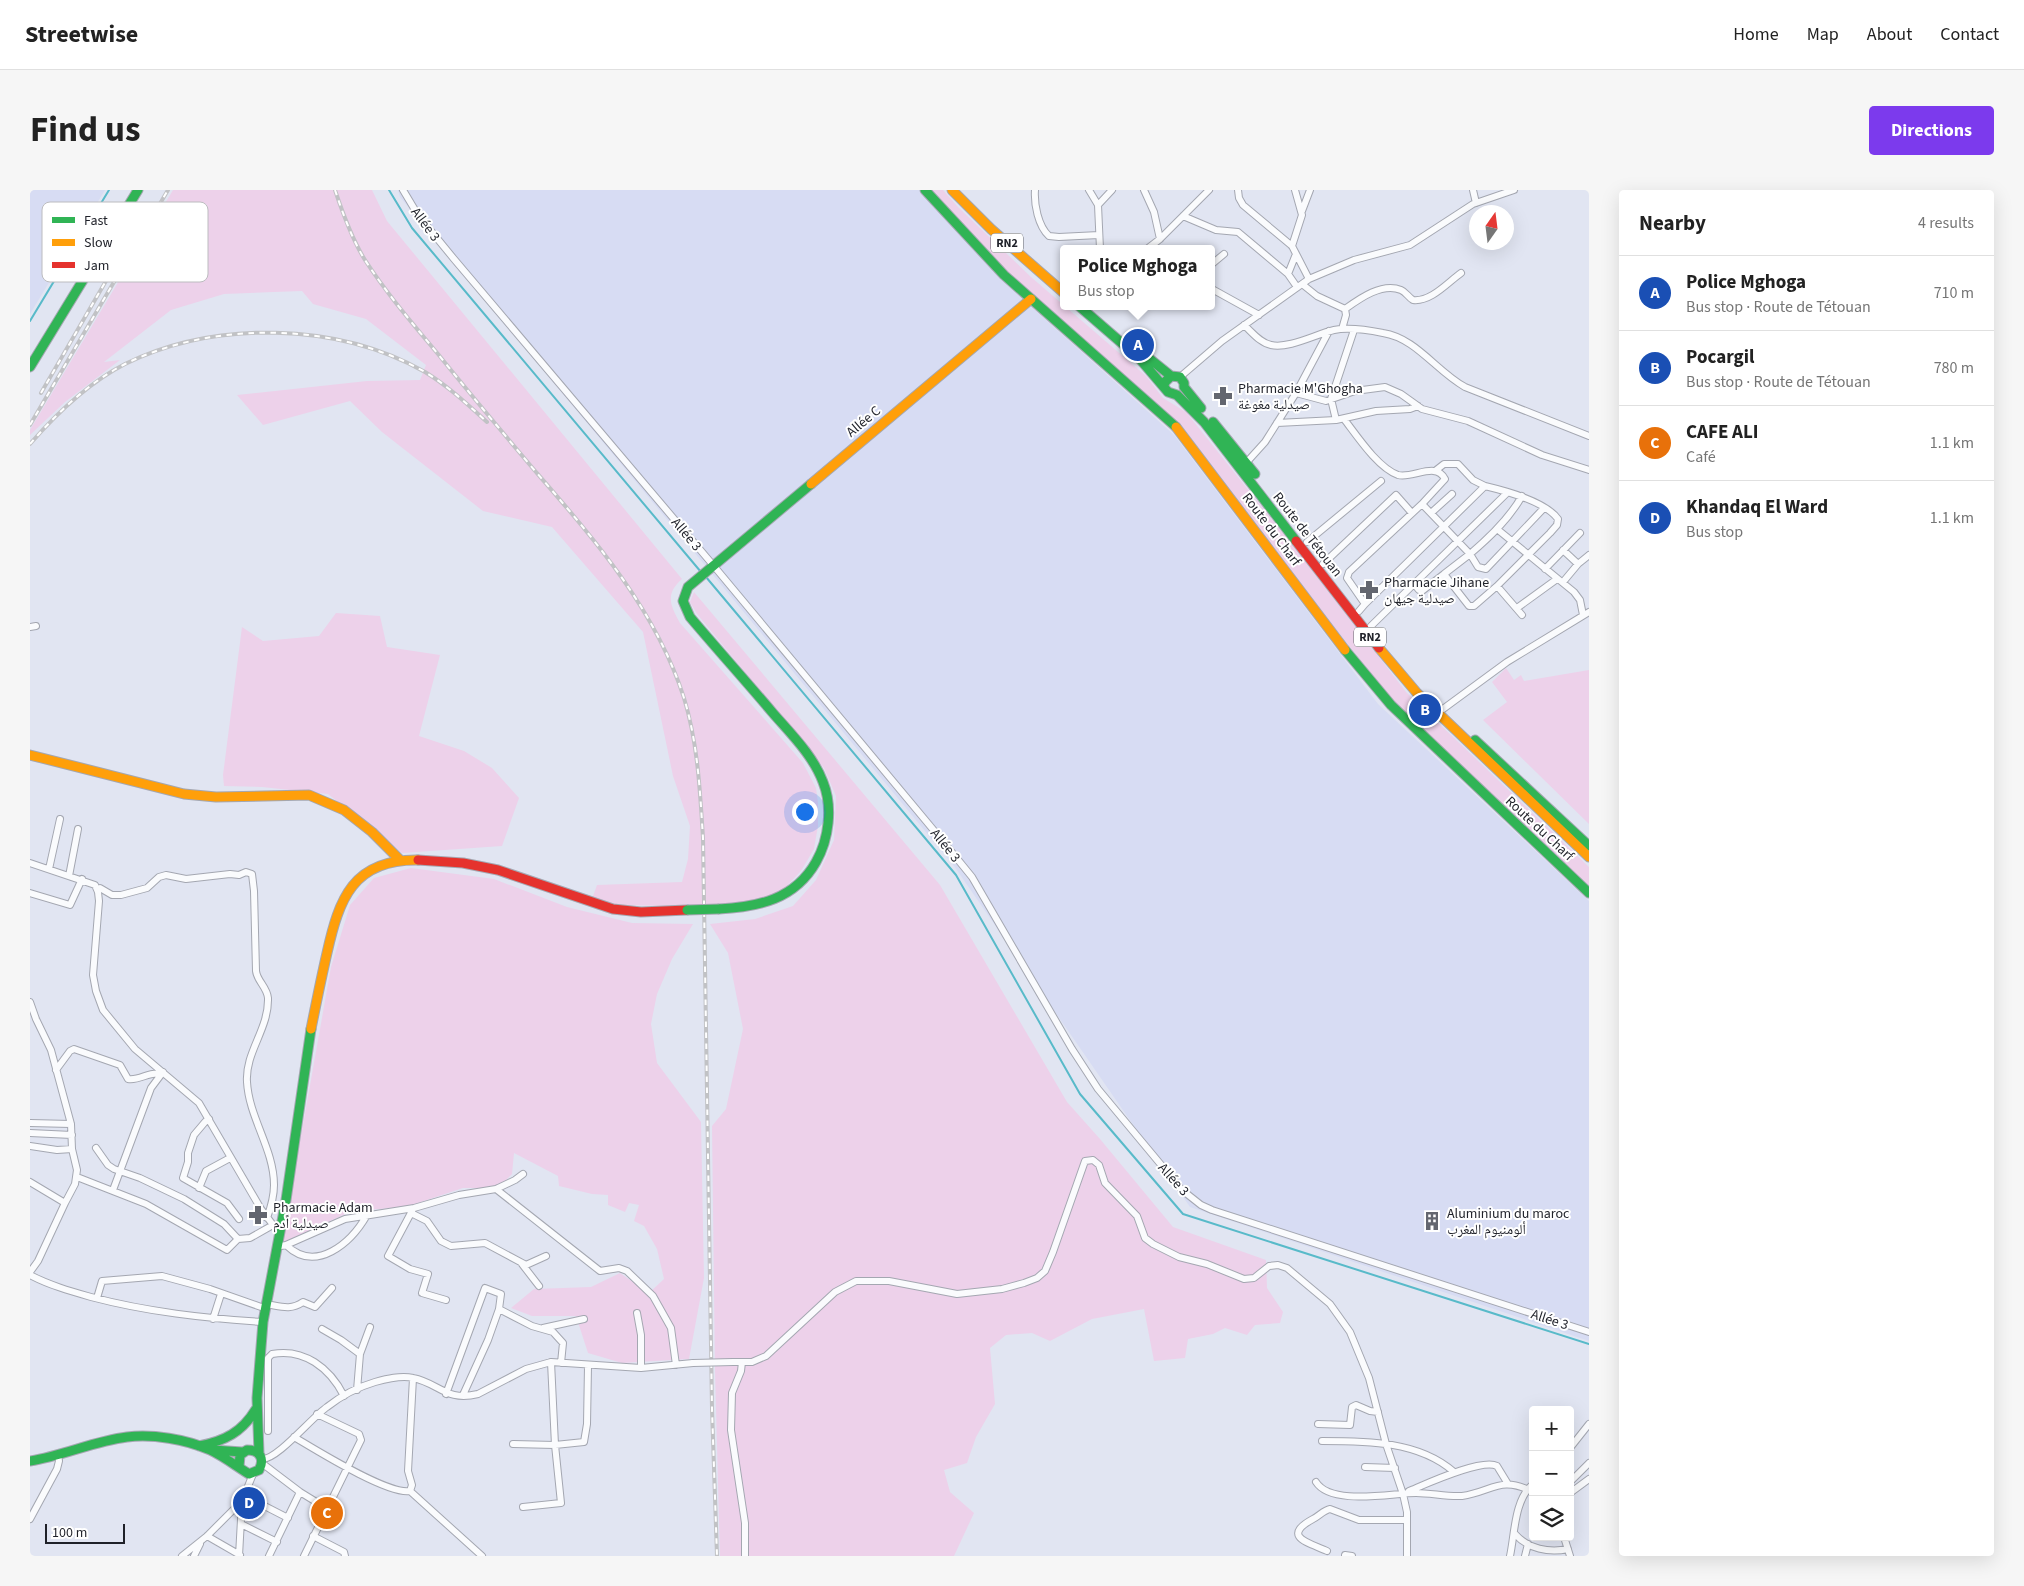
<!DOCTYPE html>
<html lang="en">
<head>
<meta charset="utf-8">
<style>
	body { margin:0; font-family:"Source Sans 3","Noto Naskh Arabic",sans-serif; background:#f6f6f6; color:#222 }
	.controls { position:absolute; right:15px; bottom:15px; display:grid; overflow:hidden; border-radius:5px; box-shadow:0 5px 20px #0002 }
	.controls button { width:45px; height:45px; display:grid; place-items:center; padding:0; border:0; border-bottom:1px solid #e0e0e0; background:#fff; color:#222; font:25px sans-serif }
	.compass { position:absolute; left:1439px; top:15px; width:45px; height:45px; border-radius:50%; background:#fff; box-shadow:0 5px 20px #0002; rotate:14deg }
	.scale { position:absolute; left:15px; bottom:12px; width:80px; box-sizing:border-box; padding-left:5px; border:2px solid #1f2129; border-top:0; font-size:14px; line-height:18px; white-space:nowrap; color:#1f2129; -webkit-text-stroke:4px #fff; paint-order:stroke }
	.you { position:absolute; left:774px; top:621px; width:18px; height:18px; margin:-12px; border:4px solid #fff; border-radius:50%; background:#1a73e8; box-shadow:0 0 0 8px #1a73e833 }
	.badge { display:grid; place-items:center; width:32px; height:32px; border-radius:50%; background:#7c3aed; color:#fff; font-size:16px; font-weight:700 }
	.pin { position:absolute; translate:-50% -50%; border:2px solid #fff; box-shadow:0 1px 5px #0006 }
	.popup { position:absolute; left:1030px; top:55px; width:155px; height:65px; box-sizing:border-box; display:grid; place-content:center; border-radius:5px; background:#fff; filter:drop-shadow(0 1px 4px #0005); font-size:16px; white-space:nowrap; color:#767676 }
	.popup b { font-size:19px; color:#222 }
	.popup::after { content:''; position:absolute; left:50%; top:100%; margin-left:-10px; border:10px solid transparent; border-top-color:#fff }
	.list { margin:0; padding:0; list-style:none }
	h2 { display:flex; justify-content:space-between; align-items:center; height:65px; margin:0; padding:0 20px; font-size:21px }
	h2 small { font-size:16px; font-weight:400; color:#767676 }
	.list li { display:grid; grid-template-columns:32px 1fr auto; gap:15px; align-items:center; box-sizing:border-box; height:75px; padding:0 20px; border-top:1px solid #e0e0e0 }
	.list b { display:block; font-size:19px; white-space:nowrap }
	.list p { margin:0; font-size:16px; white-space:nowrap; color:#767676 }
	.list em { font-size:16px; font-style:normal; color:#767676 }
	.icon { flex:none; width:28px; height:28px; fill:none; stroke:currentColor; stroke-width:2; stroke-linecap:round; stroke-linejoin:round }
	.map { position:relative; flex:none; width:1559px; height:1366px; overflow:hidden; border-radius:5px }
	header { display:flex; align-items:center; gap:30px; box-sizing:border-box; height:70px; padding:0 25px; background:#fff; border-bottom:1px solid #e0e0e0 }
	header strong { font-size:24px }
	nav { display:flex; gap:28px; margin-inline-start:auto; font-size:18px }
	.intro { display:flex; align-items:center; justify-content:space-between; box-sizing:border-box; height:120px; padding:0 30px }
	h1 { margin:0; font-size:35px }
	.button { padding:12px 22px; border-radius:5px; background:#7c3aed; color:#fff; font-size:18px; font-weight:700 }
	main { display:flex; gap:30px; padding:0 30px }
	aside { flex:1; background:#fff; border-radius:5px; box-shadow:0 5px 20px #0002 }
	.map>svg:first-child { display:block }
	.built { fill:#d7dcf3 }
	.green { fill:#edd1ea }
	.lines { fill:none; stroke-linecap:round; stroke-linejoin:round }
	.stream { stroke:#58bac9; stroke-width:2 }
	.street-casing { stroke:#a4a7b1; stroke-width:8 }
	.fast-casing { stroke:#a4a7b1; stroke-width:11 }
	.slow-casing { stroke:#a4a7b1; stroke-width:11 }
	.jam-casing { stroke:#a4a7b1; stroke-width:11 }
	.street { stroke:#fafbfd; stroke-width:6 }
	.fast { stroke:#30b455; stroke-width:9 }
	.slow { stroke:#ff9f0a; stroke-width:9 }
	.jam { stroke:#e5322d; stroke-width:9 }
	.rail-casing { stroke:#c1c2c5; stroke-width:4 }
	.rail { stroke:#fff; stroke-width:2; stroke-dasharray:5.5; stroke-linecap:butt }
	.street-bridge-casing { stroke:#a4a7b1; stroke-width:8; stroke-linecap:butt }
	.fast-bridge-casing { stroke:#a4a7b1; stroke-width:11; stroke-linecap:butt }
	.street-bridge { stroke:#fafbfd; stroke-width:6 }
	.fast-bridge { stroke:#30b455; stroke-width:9 }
	.labels { text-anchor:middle; stroke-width:4; stroke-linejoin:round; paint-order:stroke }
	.shield { fill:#fff; stroke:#626469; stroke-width:1 }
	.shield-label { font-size:12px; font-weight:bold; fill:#1f2129 }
	.street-label { font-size:14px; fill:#1f2129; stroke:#fff }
	.poi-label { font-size:14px; fill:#1f2129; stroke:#fff; text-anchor:start }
	.key { fill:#fff; stroke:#bcbcbf; stroke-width:1 }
	.key-label { font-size:14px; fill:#1f2129 }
</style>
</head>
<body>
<header>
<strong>Streetwise</strong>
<nav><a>Home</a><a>Map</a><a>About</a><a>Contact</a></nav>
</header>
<div class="intro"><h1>Find us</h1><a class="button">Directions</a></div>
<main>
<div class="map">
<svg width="1559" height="1366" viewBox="0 0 1559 1366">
	<rect width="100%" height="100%" fill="#e1e5f2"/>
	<path class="built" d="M0 0H75L0 124Z
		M368 0H892L975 93 1144 245 1348 514 1559 711V1151L1160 1017 924 676 370 7Z"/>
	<path class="green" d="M143 0H342L357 31 652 389C635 404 640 415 650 433L773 573 786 598 788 613V636L784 659 771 681 753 700 729 712 654 716 589 715 562 709 567 695 652 692 658 669 660 636 643 586 613 442 522 337 453 321 352 242 320 211 233 235 207 205 337 191 390 190 396 175 336 129 283 114 272 101 194 104 141 120 74 172 90 170 35 212 0 245V240Z
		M900 0H913L928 17 1001 87 1116 186 1133 208 1156 222 1280 377 1376 502 1559 677V696L1372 521 1291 421 1155 240 1135 220 1014 117 964 68Z
		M664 402 910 695 1037 912 1070 949 1143 1037 1236 1070 1237 1098 1253 1122 1250 1133 1225 1135 1217 1145 1195 1138 1183 1144 1158 1149 1155 1168 1124 1171 1114 1119 1062 1129 1020 1151 1002 1143 976 1145 960 1158 965 1214 946 1247 937 1273 914 1280 920 1302 944 1323 924 1366H690L685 1181 682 936 696 919 713 839 698 763 680 734 725 729 763 716 786 690 804 650 806 606 794 578 667 424 660 412Z
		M306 423 350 426 357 457 410 465 389 546 434 561 462 578 489 608 472 656 372 663 298 604 232 597 194 596 193 585 212 437 233 451 289 446Z
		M1476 478 1484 490 1491 485 1494 491 1559 480V634L1453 530 1477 512 1462 492Z
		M381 678 464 689 537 717 602 733 663 734 642 769 627 804 621 834 627 873 671 932 674 1088 659 1169 592 1173 558 1163 546 1126H502L481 1118 504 1099 561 1097 590 1083 619 1103 634 1089 627 1059 614 1036 604 1031 609 1015 599 1013 595 1022 578 1015V1005L562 1004 529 996 528 986 484 963 482 984 473 993 458 998H433L376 1017 322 1021 252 1053 301 777 320 715 344 688Z"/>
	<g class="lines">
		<path class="stream" d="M359 0 382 38 671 382
			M0 131 79 0
			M676 387 926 685 1050 904 1153 1024 1559 1154"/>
		<g class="street-casing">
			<path id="street" d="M373 0 388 25 424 69 683 375 916 655 942 687 1042 859 1068 899 1152 1000 1171 1015 1182 1020 1559 1142
				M1005 0C1004 14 1008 36 1019 46L1029 47 1069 45
				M1059 0 1068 15 1070 59
				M1114 0 1124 22 1130 49
				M1208 0 1209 8 1213 15 1262 56 1279 89
				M1443 0 1446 13
				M1068 15 1082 0
				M1272 21 1280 0
				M1153 26 1186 40 1208 42 1258 84
				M1262 56 1272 25 1265 0
				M1117 59 1130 49 1179 0
				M1266 64 1258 84 1267 97
				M1182 74 1194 64
				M1272 94 1287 106 1315 119 1316 125 1312 139
				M1182 99 1229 125
				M1315 119C1329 109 1352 92 1371 100 1376 102 1378 107 1383 110 1401 112 1417 93 1431 83
				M1214 135C1222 142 1230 153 1241 155 1259 159 1286 144 1304 140 1319 137 1338 140 1353 143 1386 148 1406 181 1435 197L1559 246
				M1150 187 1192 151 1279 89 1324 70 1380 55 1443 14 1484 0
				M1266 203 1296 211 1325 201 1355 197 1371 204 1392 219 1438 231 1512 265 1559 280
				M1314 229C1327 246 1348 278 1368 285 1383 289 1406 271 1415 289L1392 314 1319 382 1317 388 1335 414 1329 421
				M1306 230 1301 209 1324 140
				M1247 233 1306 230 1346 221 1380 219 1388 216
				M1216 273 1235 252 1266 203 1299 141
				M1405 281 1414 274H1428L1443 290 1455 296
				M1392 314 1440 364C1460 347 1479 329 1492 306
				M1401 323 1422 304
				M1467 339 1544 402 1550 410 1553 425
				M1277 352 1351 291
				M1533 360 1548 374
				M1293 374 1366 305 1381 322
				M1515 379 1550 343
				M1533 392 1548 374 1559 365
				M1383 393 1389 400 1392 401 1414 384
				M1467 396 1444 416H1439L1414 384 1440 364 1448 377 1456 379 1514 318
				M1335 414 1455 296C1476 301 1515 311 1528 329L1527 335 1520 343 1467 396 1492 425
				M1487 418 1527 389
				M1341 436 1477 303
				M0 437 6 436
				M1413 519 1477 472 1559 422
				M0 673 65 695 68 702 69 711 63 785 66 801 73 820 105 859 169 913 231 1019 243 1035 250 1039
				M19 679 30 629
				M39 686 48 639
				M67 699 70 698 82 705H91L117 698 129 687 136 685 156 689 200 684 209 685 216 682 222 684 224 701 226 781C227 791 237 797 238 808 239 839 215 862 217 892 219 928 244 959 244 995 244 1006 241 1017 237 1028
				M0 703 40 715 52 689
				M0 812 6 829 21 860 41 934 42 959 47 980 45 994 35 1013
				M26 880 40 861 44 859 90 875 98 889C110 891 119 881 131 884
				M179 929 175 932 164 945 158 963V972L153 988 197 1013 209 1029
				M0 933 41 934
				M0 943 42 945
				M0 956 27 960 42 959
				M66 958 78 975 84 979 110 988 154 1009 194 1034 208 1049 220 1048 243 1035
				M47 987 116 1014 197 1060 208 1049
				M0 992 35 1013 8 1071 0 1082
				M169 998 176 981 200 968
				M466 999 570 1081 589 1078 597 1081 623 1106 641 1138 646 1175
				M83 1000 121 898 133 882
				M382 1021 358 1066 380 1079 398 1084 392 1103 416 1110
				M381 1023 397 1031 411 1051 421 1056 455 1053 496 1075 516 1066
				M256 1055C286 1084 321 1053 337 1025
				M246 1057 256 1055 315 1029 384 1018 429 1005 466 999 485 990 493 984
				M492 1074 509 1096
				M0 1085C19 1095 40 1101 61 1107 118 1122 174 1128 232 1132
				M67 1108 72 1091 132 1086 180 1099 234 1118
				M235 1114C250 1116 260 1121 273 1112L285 1117 302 1098
				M607 1123 611 1145V1178
				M183 1129 191 1104
				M513 1138 554 1129
				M292 1139 311 1150 330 1164 327 1200
				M330 1164 340 1137
				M703 1172H722L736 1166 805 1102 826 1091H859L927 1104 972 1099 994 1093 1007 1088 1015 1081 1023 1062 1055 971 1063 970 1069 975 1075 993 1107 1026 1115 1048 1123 1054 1149 1067 1177 1074 1214 1089 1224 1088 1239 1076 1248 1075 1257 1078 1300 1114 1320 1142 1339 1188 1356 1254 1373 1304 1377 1322V1366
				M712 1172 711 1181 702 1203 701 1240 715 1333V1366
				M416 1204 455 1098 471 1104 469 1119
				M433 1205 458 1150 469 1119 502 1136 523 1142 533 1153 531 1173
				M1288 1234 1320 1235 1322 1217 1326 1215 1340 1221 1348 1222
				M238 1241V1168L242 1164C274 1158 300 1178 314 1206
				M264 1247C286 1260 358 1305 380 1301L382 1295 378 1281 383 1188
				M1292 1251C1337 1251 1389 1251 1424 1282
				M483 1254 525 1255 554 1252 557 1234 558 1176
				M1540 1258 1559 1234
				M232 1269C247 1270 282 1227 297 1217 311 1206 328 1197 345 1192 356 1189 371 1185 383 1188 409 1193 416 1212 448 1204L496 1179 521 1172 611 1178 663 1173
				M233 1274 270 1302 296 1318
				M1335 1277 1365 1278
				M1286 1292C1301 1316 1362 1303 1386 1303 1401 1303 1417 1307 1432 1306 1462 1302 1470 1285 1503 1302
				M1540 1292 1559 1273
				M380 1301 452 1366
				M1379 1301C1396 1294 1452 1268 1467 1276L1478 1294
				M1540 1303 1559 1289
				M215 1306 258 1328
				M493 1317 531 1313 525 1255 521 1172
				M0 1329 27 1279 29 1271 28 1265
				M211 1334 247 1352
				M1485 1344C1498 1359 1519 1363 1538 1359
				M177 1346 210 1365
				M283 1346 314 1362 315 1366
				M1534 1347 1540 1366
				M1297 1361C1280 1353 1250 1347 1283 1329 1289 1326 1294 1320 1300 1319L1329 1330H1377
				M1315 1365 1322 1366
				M152 1366 177 1346 212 1311 223 1284
				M164 1366 170 1354
				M209 1366 212 1311
				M239 1366 270 1302
				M274 1366 331 1250 329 1244 287 1224
				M1480 1366C1485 1343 1484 1310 1503 1294
				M1495 1366 1498 1354"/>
		</g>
		<g class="fast-casing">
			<path id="fast" d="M895 0 974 85 1146 237
				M1049 116 1109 168 1138 202 1147 205 1174 232 1266 351
				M1115 165 1141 186
				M0 177 108 0
				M1134 196 1135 192 1141 186 1150 187 1154 193V197L1171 218
				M1183 232 1225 284
				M1315 460 1361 515 1559 703
				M1445 550 1559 656
				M689 719C729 717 765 709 786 672 799 649 803 617 793 592 783 565 760 543 742 522 715 490 687 459 660 427L653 411 658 397 781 294
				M169 1256C195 1251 212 1242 226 1219
				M183 1260 212 1262
				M229 1263 227 1208 233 1132 256 1010 281 839
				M0 1271C33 1266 64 1251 97 1247 123 1244 155 1249 180 1260 193 1266 206 1276 219 1284L229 1280C235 1269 230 1260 217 1260L210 1265 209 1277"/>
		</g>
		<g class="slow-casing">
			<path id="slow" d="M922 0 961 39 1034 103
				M1146 237 1315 460
				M781 294 1001 109
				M1349 458 1387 503 1559 667
				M0 565 154 604 186 607 279 605 314 620 342 642 370 670
				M281 839C286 814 291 789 297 763 309 709 323 669 388 670"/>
		</g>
		<g class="jam-casing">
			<path id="jam" d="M1266 351 1349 458
				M388 670 433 673 468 680 583 719 611 722 657 720"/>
		</g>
		<use href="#street" class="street"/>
		<use href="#fast" class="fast"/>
		<use href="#slow" class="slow"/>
		<use href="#jam" class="jam"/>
		<g class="rail-casing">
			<path id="rail" d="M305 0C313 24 322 49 335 70 357 104 383 134 408 164 440 204 473 243 506 282 565 350 626 420 654 508 668 554 670 601 673 648L682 1219 687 1366
				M11 203 80 84
				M0 235 138 0
				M0 254C27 223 58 193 95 174 185 130 307 132 395 182 418 196 437 214 457 232"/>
		</g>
		<use href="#rail" class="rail"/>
		<g class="street-bridge-casing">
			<path id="street-bridge" d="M663 1173 703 1172"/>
		</g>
		<g class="fast-bridge-casing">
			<path id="fast-bridge" d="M657 720 689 719"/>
		</g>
		<use href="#street-bridge" class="street-bridge"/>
		<use href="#fast-bridge" class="fast-bridge"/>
	</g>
	<defs>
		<g id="pharmacy-bare" transform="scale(1.5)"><path d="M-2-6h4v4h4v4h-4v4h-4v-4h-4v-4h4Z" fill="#63666f" stroke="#fff" stroke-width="2.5" paint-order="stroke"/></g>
		<g id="building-bare" transform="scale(1.5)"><path d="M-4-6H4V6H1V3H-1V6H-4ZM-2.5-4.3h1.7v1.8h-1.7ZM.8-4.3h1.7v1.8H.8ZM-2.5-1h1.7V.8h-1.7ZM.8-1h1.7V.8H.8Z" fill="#63666f" stroke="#fff" stroke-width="2.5" paint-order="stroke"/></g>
	</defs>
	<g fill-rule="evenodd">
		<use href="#pharmacy-bare" x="1193" y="206"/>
		<use href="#pharmacy-bare" x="1339" y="400"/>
		<use href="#pharmacy-bare" x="228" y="1025"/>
		<use href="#building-bare" x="1402" y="1031"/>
	</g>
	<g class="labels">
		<g class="shield">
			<rect x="961" y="43.5" width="32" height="19" rx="4"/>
			<rect x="1324" y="437.5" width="32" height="19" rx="4"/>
		</g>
		<g class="shield-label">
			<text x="977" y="57">RN2</text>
			<text x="1340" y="451">RN2</text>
		</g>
		<g class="street-label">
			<text transform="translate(396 34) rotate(53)" y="5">Allée 3</text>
			<text transform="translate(833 231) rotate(-40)" y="5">Allée C</text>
			<text transform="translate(1242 339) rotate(53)" y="5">Route du Charf</text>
			<text transform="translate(657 344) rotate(50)" y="5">Allée 3</text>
			<text transform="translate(1278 344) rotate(52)" y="5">Route de Tétouan</text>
			<text transform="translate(1510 638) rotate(43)" y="5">Route du Charf</text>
			<text transform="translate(916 655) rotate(51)" y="5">Allée 3</text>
			<text transform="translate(1144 989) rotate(48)" y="5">Allée 3</text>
			<text transform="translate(1520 1129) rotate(18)" y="5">Allée 3</text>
		</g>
		<g class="poi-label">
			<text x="1208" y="203">Pharmacie M'Ghogha<tspan x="1208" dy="16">صيدلية مغوغة</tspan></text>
			<text x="1354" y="397">Pharmacie Jihane<tspan x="1354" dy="16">صيدلية جيهان</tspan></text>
			<text x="243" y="1022">Pharmacie Adam<tspan x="243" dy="16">صيدلية اًدم</tspan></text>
			<text x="1417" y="1028">Aluminium du maroc<tspan x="1417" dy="16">ألومنيوم المغرب</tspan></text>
		</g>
	</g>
	<rect x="12" y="12" width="166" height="80" rx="8" class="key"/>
	<rect x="22" y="27" width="23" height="6" fill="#30b455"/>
	<rect x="22" y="49" width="23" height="7" fill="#ff9f0a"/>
	<rect x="22" y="72" width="23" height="6" fill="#e5322d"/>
	<g class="key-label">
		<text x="54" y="35">Fast</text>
		<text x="54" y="57">Slow</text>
		<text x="54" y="80">Jam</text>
	</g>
</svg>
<div class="controls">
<button>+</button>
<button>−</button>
<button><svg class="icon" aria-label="layers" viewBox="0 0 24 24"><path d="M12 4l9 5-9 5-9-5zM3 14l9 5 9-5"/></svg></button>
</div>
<svg class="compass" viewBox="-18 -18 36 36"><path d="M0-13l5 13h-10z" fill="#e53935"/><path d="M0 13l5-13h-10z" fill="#767676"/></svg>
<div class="scale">100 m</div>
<div class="you"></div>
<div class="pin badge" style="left:1108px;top:155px;background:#1a4fb4">A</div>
<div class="popup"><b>Police Mghoga</b>Bus stop</div>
<div class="pin badge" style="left:1395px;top:520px;background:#1a4fb4">B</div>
<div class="pin badge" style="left:297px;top:1323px;background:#e8710a">C</div>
<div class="pin badge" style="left:219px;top:1313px;background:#1a4fb4">D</div>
</div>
<aside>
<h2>Nearby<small>4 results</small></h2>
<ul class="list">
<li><span class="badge" style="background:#1a4fb4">A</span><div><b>Police Mghoga</b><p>Bus stop · Route de Tétouan</p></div><em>710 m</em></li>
<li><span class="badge" style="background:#1a4fb4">B</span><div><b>Pocargil</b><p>Bus stop · Route de Tétouan</p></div><em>780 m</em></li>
<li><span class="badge" style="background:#e8710a">C</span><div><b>CAFE ALI</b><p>Café</p></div><em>1.1 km</em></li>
<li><span class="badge" style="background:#1a4fb4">D</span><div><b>Khandaq El Ward</b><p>Bus stop</p></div><em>1.1 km</em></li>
</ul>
</aside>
</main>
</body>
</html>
